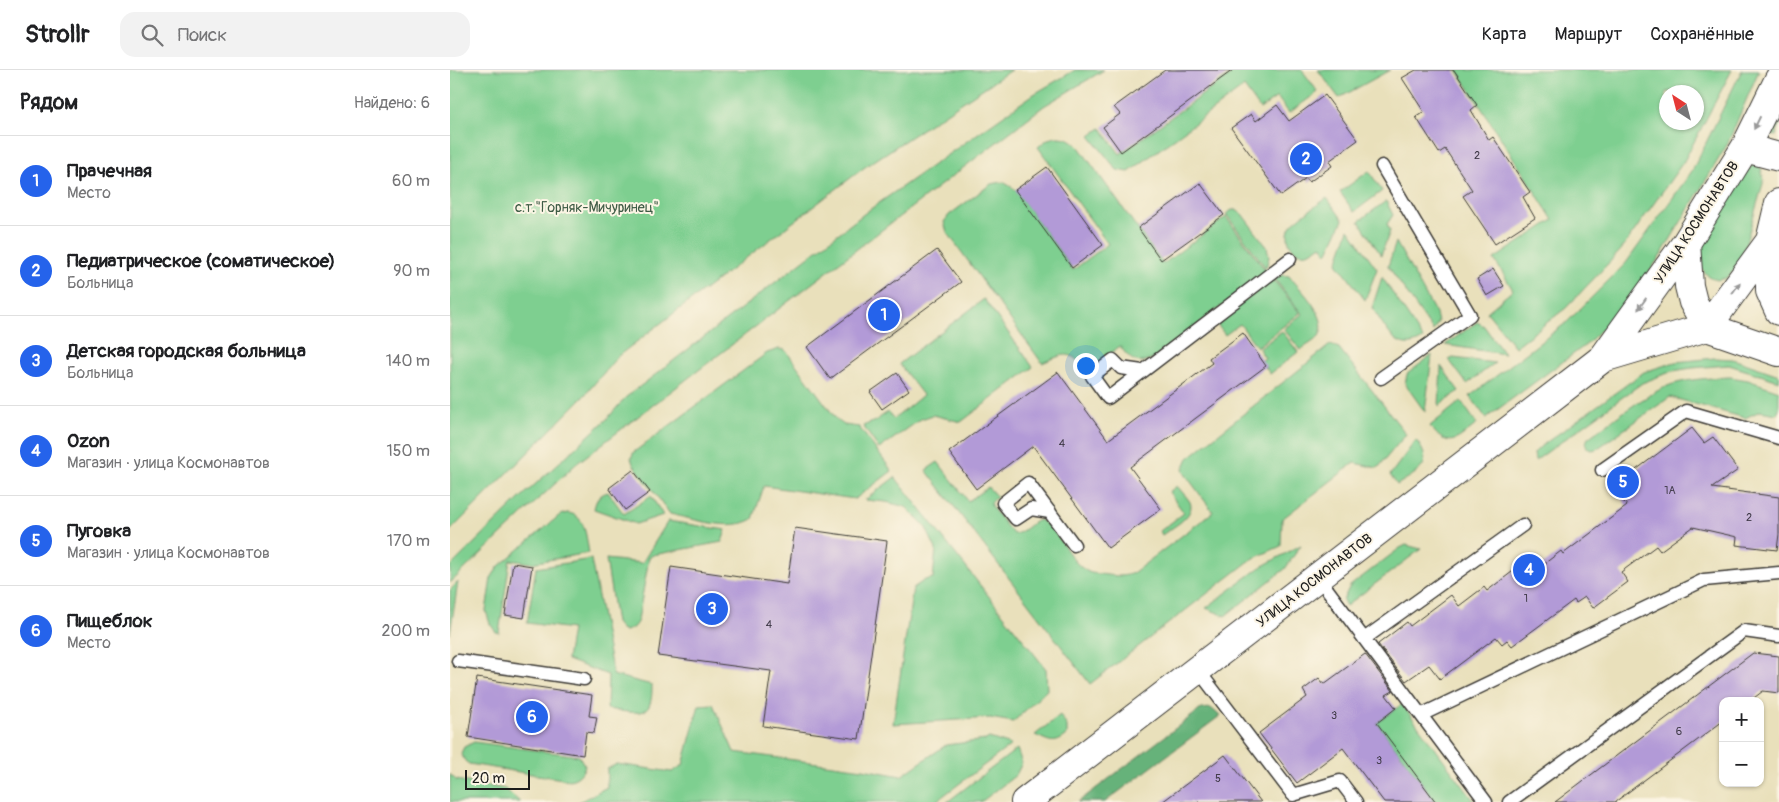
<!DOCTYPE html>
<html lang="ru">
<head>
<meta charset="utf-8">
<style>
	body { margin:0; font-family:Pangolin,sans-serif; background:#f2f2f2; color:#202124 }
	.controls { position:absolute; right:15px; bottom:15px; display:grid; overflow:hidden; border-radius:10px; box-shadow:0 1px 4px #0004 }
	.controls button { width:45px; height:45px; display:grid; place-items:center; padding:0; border:0; border-bottom:1px solid #e0e0e0; background:#fff; color:#202124; font:25px sans-serif }
	.compass { position:absolute; left:1209px; top:15px; width:45px; height:45px; border-radius:50%; background:#fff; box-shadow:0 1px 4px #0004; rotate:324deg }
	.scale { position:absolute; left:15px; bottom:12px; width:65px; box-sizing:border-box; padding-left:5px; border:2px solid #1c1c1c; border-top:0; font-size:14px; line-height:18px; white-space:nowrap; color:#1c1c1c; -webkit-text-stroke:4px #fcf5e5; paint-order:stroke }
	.you { position:absolute; left:635px; top:295px; width:18px; height:18px; margin:-12px; border:4px solid #fff; border-radius:50%; background:#1a73e8; box-shadow:0 0 0 8px #1a73e833 }
	.badge { display:grid; place-items:center; width:32px; height:32px; border-radius:50%; background:#2563eb; color:#fff; font-size:16px; font-weight:700 }
	.pin { position:absolute; translate:-50% -50%; border:2px solid #fff; box-shadow:0 1px 5px #0006 }
	.list { margin:0; padding:0; list-style:none }
	h2 { display:flex; justify-content:space-between; align-items:center; height:65px; margin:0; padding:0 20px; font-size:21px }
	h2 small { font-size:16px; font-weight:400; color:#757577 }
	.list li { display:grid; grid-template-columns:32px 1fr auto; gap:15px; align-items:center; box-sizing:border-box; height:90px; padding:0 20px; border-top:1px solid #e0e0e0 }
	.list b { display:block; font-size:19px; white-space:nowrap }
	.list p { margin:0; font-size:16px; white-space:nowrap; color:#757577 }
	.list em { font-size:16px; font-style:normal; color:#757577 }
	.icon { flex:none; width:28px; height:28px; fill:none; stroke:currentColor; stroke-width:2; stroke-linecap:round; stroke-linejoin:round }
	.map { position:relative; flex:none; width:1329px; height:732px; overflow:hidden }
	header { display:flex; align-items:center; gap:30px; box-sizing:border-box; height:70px; padding:0 25px; background:#fff; border-bottom:1px solid #e0e0e0 }
	header strong { font-size:24px }
	nav { display:flex; gap:28px; margin-inline-start:auto; font-size:18px }
	.search { width:350px; height:45px; background:#f2f2f2; display:flex; align-items:center; gap:12px; box-sizing:border-box; padding:0 18px; border-radius:15px; color:#757577; font-size:19px }
	main { display:flex }
	aside { flex:1; background:#fff }
	.map>svg:first-child { display:block }
	.green { fill:#7ecf90; stroke:#4d7656; fill-rule:evenodd }
	.forest { fill:#66b27a; stroke:#41674b }
	.building { fill:#b29ad7 }
	.lines { fill:none; stroke-linecap:round; stroke-linejoin:round }
	.lane-casing { stroke:#3b3934; stroke-width:15 }
	.secondary-casing { stroke:#3b3934; stroke-width:30 }
	.lane { stroke:#fff; stroke-width:12 }
	.secondary { stroke:#fff; stroke-width:28 }
	.oneway { fill:#999 }
	.labels { text-anchor:middle; stroke-width:4; stroke-linejoin:round; paint-order:stroke }
	.number-label { font-size:11px; fill:#423c4b }
	.park-label { font-size:14px; fill:#3e5b45; stroke:#fcf5e5 }
	.street-label { font-size:14px; fill:#1c1c1c; stroke:#fcf5e5 }
</style>
</head>
<body>
<header>
<strong>Strollr</strong>
<div class="search"><svg class="icon" aria-label="search" viewBox="0 0 24 24"><circle cx="10" cy="10" r="6"/><path d="M15 15l6 6"/></svg>Поиск</div>
<nav><a>Карта</a><a>Маршрут</a><a>Сохранённые</a></nav>
</header>
<main>
<aside>
<h2>Рядом<small>Найдено: 6</small></h2>
<ul class="list">
<li><span class="badge">1</span><div><b>Прачечная</b><p>Место</p></div><em>60 m</em></li>
<li><span class="badge">2</span><div><b>Педиатрическое (соматическое)</b><p>Больница</p></div><em>90 m</em></li>
<li><span class="badge">3</span><div><b>Детская городская больница</b><p>Больница</p></div><em>140 m</em></li>
<li><span class="badge">4</span><div><b>Ozon</b><p>Магазин · улица Космонавтов</p></div><em>150 m</em></li>
<li><span class="badge">5</span><div><b>Пуговка</b><p>Магазин · улица Космонавтов</p></div><em>170 m</em></li>
<li><span class="badge">6</span><div><b>Пищеблок</b><p>Место</p></div><em>200 m</em></li>
</ul>
</aside>
<div class="map">
<svg width="1329" height="732" viewBox="0 0 1329 732">
	<rect width="100%" height="100%" fill="#fcf5e5"/>
	<filter id="ink" filterUnits="userSpaceOnUse"><feTurbulence type="fractalNoise" baseFrequency=".02" numOctaves="2"/><feDisplacementMap in="SourceGraphic" scale="10" xChannelSelector="R" yChannelSelector="G"/><feConvolveMatrix kernelMatrix="1 2 1 2 8 2 1 2 1" color-interpolation-filters="sRGB"/></filter>
	<filter id="wash" filterUnits="userSpaceOnUse"><feTurbulence type="fractalNoise" baseFrequency=".0096" numOctaves="4" result="noise"/><feDisplacementMap in="SourceGraphic" scale="20" xChannelSelector="R" yChannelSelector="G"/><feGaussianBlur stdDeviation="1.12" result="paint"/><feColorMatrix in="noise" values="0 0 0 0 0 0 0 0 0 0 0 0 0 0 0 0 0 1.4 0 .05"/><feComposite in="paint" operator="in"/></filter>
	<g filter="url(#wash)">
		<rect width="100%" height="100%" fill="#e9e0bb"/>
		<path class="green" d="M0 0H561L415 97 168 286 134 326 0 461Z
			M625 0H654L594 36 126 394 0 513V497L67 431 157 349 175 328 419 140 584 24Z
			M779 0H852L868 22 839 43 827 27 810 39 794 17 679 102 667 100 640 66 651 58 670 84 781 4Z
			M868 0H940L889 28Z
			M1007 0H1282L1234 91 1171 180 1116 238 1065 277 1037 242 1063 220 1044 189 1103 150ZM1246 22V52H1216V22Z
			M1292 0H1309L1277 75 1211 185 1186 220 1155 256 1137 274 1036 348 1020 326 1117 252 1176 193 1242 101Z
			M1329 28V54L1326 66 1315 64Z
			M606 67C617 67 622 69 629 77L713 194 776 147 817 202 703 289C687 296 680 290 670 276L637 302C620 279 617 283 592 293L497 162 494 152 499 145 541 114 553 112 565 119 623 200 658 174 588 77 598 69Z
			M1307 95 1311 98 1314 110 1289 197 1276 208 1267 210 1258 206 1251 198 1249 188 1252 176 1291 107 1301 96Z
			M919 101 932 121 904 142 890 122Z
			M877 128 893 150 877 184 871 175C867 178 862 182 857 183 842 186 834 169 840 157 844 150 869 134 877 128Z
			M936 131 943 145 937 154 940 161 931 185 909 151Z
			M782 140H786L792 144 817 177 819 187 816 198 776 144Z
			M899 159 927 199 915 230 887 193Z
			M946 172 986 244 988 252 983 261 938 196Z
			M829 205 839 206C850 219 881 248 869 266 865 271 856 276 850 280L834 259 852 244 824 208Z
			M932 207 973 269C946 286 937 258 922 238Z
			M822 208 850 243 807 277 790 254 775 265 766 253Z
			M534 229 583 297 511 352 483 345 471 349 429 379 413 356 425 351 438 342 444 349 473 325 449 294Z
			M1027 252 1034 256 1054 284 995 275Z
			M832 261 848 282 820 304 811 291 815 288 809 279Z
			M880 275 889 278 956 364 928 398 904 393 832 449 831 476 802 489 640 614 476 400 488 392 518 431 538 417 547 427 541 432V436L563 464C573 464 580 452 590 450 613 461 617 494 641 503 646 504 652 504 657 505 667 506 674 507 683 503L763 442 735 404 733 399 738 388Z
			M329 279 335 280 339 285 387 350 394 355 409 357 442 401 405 429 314 416 303 449C281 462 244 449 220 444L183 394 181 388 184 382 317 283Z
			M982 285 975 342 955 314 957 304Z
			M1003 288 1045 293 1017 314 999 290Z
			M1265 288 1283 289 1329 305V311L1279 295 1242 298 1223 301 1192 313 1085 391 1084 383 1090 377 1194 302 1225 292Z
			M991 296 1009 321 989 336Z
			M1280 307 1298 310 1329 321V339L1327 344 1310 341 1295 348 1220 327 1148 378C1139 383 1133 377 1138 368 1163 350 1188 330 1215 317 1233 309 1261 308 1280 307Z
			M1011 331 1027 354C1007 369 999 382 980 356Z
			M966 370C986 396 968 401 947 415L940 405Z
			M445 407 596 599 597 620 563 652 540 648 443 654 463 518 475 510 483 508 486 479 475 456 456 437 436 432 415 430Z
			M727 416C731 421 737 427 740 432 746 446 721 458 712 465L710 461 734 443 719 422Z
			M158 422 174 444 201 426 213 445 186 454 144 439C146 430 148 425 158 422Z
			M117 443C136 444 136 468 139 483L81 493 60 490 49 563 46 562 40 554 36 541 41 508 49 496 110 445Z
			M218 451 276 460 272 472 203 485 199 488 188 550C185 557 182 559 175 561L171 559 166 553 156 489 192 493Z
			M851 475 835 499 775 546 756 538 809 498Z
			M956 475 971 479 896 536 893 530 900 516 950 478Z
			M141 489 163 605 202 615C202 622 202 634 197 639 191 646 166 640 157 639L158 605 117 590 122 559 77 553 86 498Z
			M8 512 0 564V520Z
			M263 634 284 682 413 699 451 706 496 675 536 670 539 668 561 675 485 732H129L157 717V699L167 694 222 702 233 695 249 635Z
			M952 634 1025 732H986L927 653Z
			M610 645 617 656V665C604 676 599 671 585 665Z
			M24 672 129 686 135 696C132 704 127 709 119 710L19 694 15 691 11 683 14 677Z
			M567 679 572 693 566 705 531 732H497Z
			M0 704 6 710 55 719 70 732H0Z"/>
		<path class="forest" d="M761 638 770 646 655 732H628L751 639Z"/>
		<g id="blocks">
			<path class="building" d="M715 0H783L671 82 653 57 670 44 664 37Z
				M966 0H1004L1027 35 1021 40 1039 70 1043 67 1080 122 1073 127 1085 148 1045 174 1013 126 1022 120 995 79 989 83 966 47 974 42 952 8Z
				M875 25 908 70 879 91 882 96 859 112 856 108 831 126 781 58 801 44 806 51 827 35 839 51Z
				M597 97 653 175 622 198 565 120Z
				M750 113 774 145 711 190 688 158Z
				M487 180 511 212 380 309 357 277Z
				M1043 199 1054 216 1037 226 1027 209Z
				M793 263 816 296 680 397 711 439 658 478 583 376 526 419 499 382 608 302 658 370 762 293 759 288Z
				M447 303 459 320 432 339 420 322Z
				M1242 358 1254 373 1263 367 1288 400 1262 418 1329 427V464L1327 480 1286 475 1287 467 1243 457 1210 481 1206 476 1171 502 1178 512 1143 538 1135 527 1126 533 1124 530 1062 576 1057 570 1052 574 1046 567 990 609 979 595 956 611 928 574 957 552 960 556 1001 525 1009 536 1034 517 1037 521 1079 489 1086 500 1111 481 1113 484 1177 436 1163 417Z
				M183 400 200 422 175 440 159 418Z
				M345 458 437 471 409 669 313 656 321 601 208 586 221 497 337 514Z
				M63 493 82 496 74 548 55 545Z
				M1303 583 1329 586V623L1313 621 1300 631H1273V651L1165 732H1105Z
				M915 584 943 621 936 625 946 638 927 653 986 732H934L893 678 847 713 809 663 857 627 853 620 869 608 874 614Z
				M27 608 142 625 139 646 147 647 144 663 136 662 133 685 18 667Z
				M775 685 811 732H712Z"/>
		</g>
	</g>
	<g filter="url(#ink)">
		<use href="#blocks" fill-opacity="0" stroke="#3b3934" stroke-width="1"/>
		<g class="lines">
			<g class="lane-casing">
				<path id="lane" d="M692 301 671 298 663 290 642 306 658 328 840 189
					M931 308 1020 245 932 96
					M1152 400 1236 341 1329 368
					M600 442 581 439 566 449 553 433 578 413 624 475
					M868 507 971 645 1254 510 1329 503
					M914 569 1073 455
					M8 591 134 609
					M748 600 843 725 890 711 906 732
					M971 645 1036 732
					M1059 732 1294 561 1329 566"/>
			</g>
			<g class="secondary-casing">
				<path id="secondary" d="M1295 78 1329 87
					M1329 133 1320 171V221L1329 241
					M1236 173 1239 216 1243 232 1257 257
					M1257 257 1320 171
					M1153 288 1257 257 1329 282
					M575 732 1153 288 1236 173 1295 78 1329 9"/>
			</g>
			<use href="#lane" class="lane"/>
			<use href="#secondary" class="secondary"/>
		</g>
		<defs><path id="oneway-solid" d="M-6-.8H1V-3.2L6.5 0L1 3.2V.8H-6Z" transform="scale(1.25)"/></defs>
		<g class="oneway">
			<use href="#oneway-solid" transform="translate(1307 53) rotate(116)"/>
			<use href="#oneway-solid" transform="translate(1286 218) rotate(-54)"/>
			<use href="#oneway-solid" transform="translate(1192 234) rotate(125)"/>
		</g>
	</g>
	<g class="labels">
		<g class="number-label">
			<text x="1027" y="89">2</text>
			<text x="612" y="377">4</text>
			<text x="1220" y="424">1А</text>
			<text x="1299" y="451">2</text>
			<text x="1076" y="532">1</text>
			<text x="319" y="558">4</text>
			<text x="884" y="649">3</text>
			<text x="1229" y="665">6</text>
			<text x="929" y="694">3</text>
			<text x="768" y="712">5</text>
		</g>
		<g class="park-label">
			<text x="137" y="142">с.т."Горняк-Мичуринец"</text>
		</g>
		<g class="street-label">
			<text transform="translate(1246 152) rotate(-57)" y="5">УЛИЦА КОСМОНАВТОВ</text>
			<text transform="translate(864 510) rotate(-38)" y="5">УЛИЦА КОСМОНАВТОВ</text>
		</g>
	</g>
</svg>
<div class="controls">
<button>+</button>
<button>−</button>
</div>
<svg class="compass" viewBox="-18 -18 36 36"><path d="M0-13l5 13h-10z" fill="#e53935"/><path d="M0 13l5-13h-10z" fill="#757577"/></svg>
<div class="scale">20 m</div>
<div class="you"></div>
<div class="pin badge" style="left:434px;top:245px">1</div>
<div class="pin badge" style="left:856px;top:89px">2</div>
<div class="pin badge" style="left:262px;top:539px">3</div>
<div class="pin badge" style="left:1079px;top:500px">4</div>
<div class="pin badge" style="left:1173px;top:412px">5</div>
<div class="pin badge" style="left:82px;top:647px">6</div>
</div>
</main>
</body>
</html>
